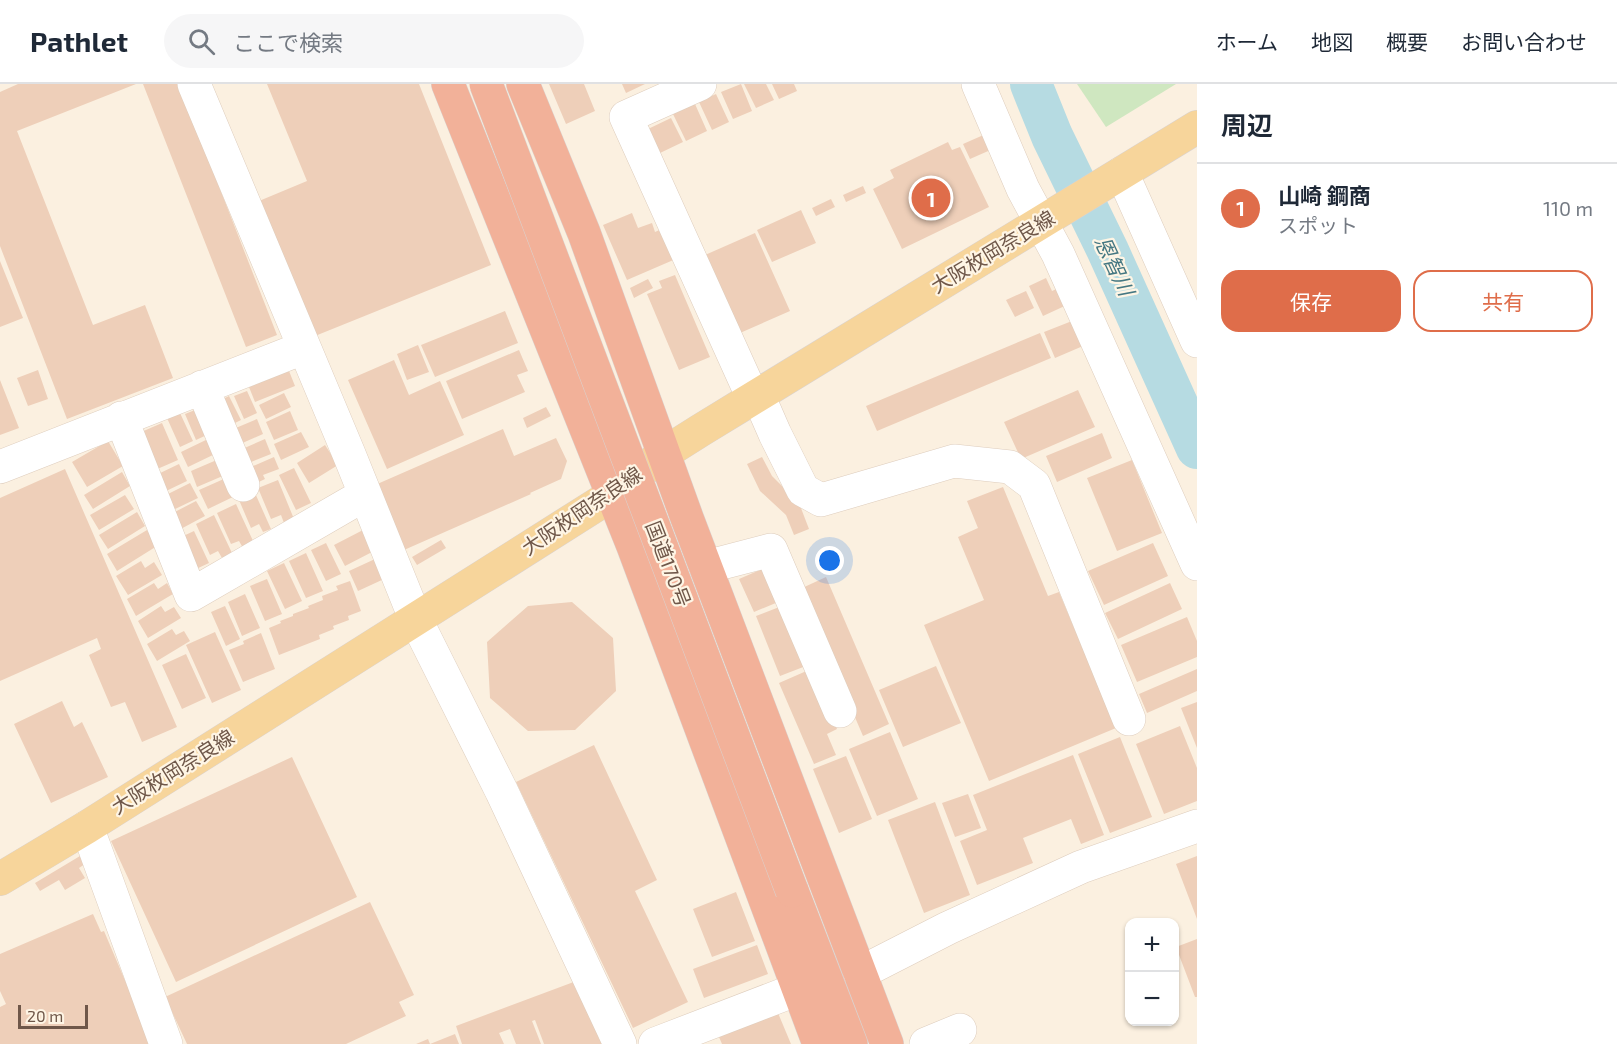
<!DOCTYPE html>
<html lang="ja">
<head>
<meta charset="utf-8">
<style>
	body { margin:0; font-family:"Exo 2","Noto Sans JP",sans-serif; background:#f6f6f7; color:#1f2937 }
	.controls { position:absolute; right:18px; bottom:18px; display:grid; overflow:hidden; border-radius:12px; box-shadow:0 2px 4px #0004 }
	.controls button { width:54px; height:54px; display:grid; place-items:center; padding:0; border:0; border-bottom:2px solid #e0e1e3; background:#fff; color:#1f2937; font:30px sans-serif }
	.scale { position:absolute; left:18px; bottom:15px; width:70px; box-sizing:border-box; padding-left:6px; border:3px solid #6f5749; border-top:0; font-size:16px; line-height:21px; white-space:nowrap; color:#6f5749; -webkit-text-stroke:4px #fef5e5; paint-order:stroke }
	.you { position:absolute; left:830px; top:477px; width:21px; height:21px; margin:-15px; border:4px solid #fff; border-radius:50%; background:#1a73e8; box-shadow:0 0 0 9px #1a73e833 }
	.badge { display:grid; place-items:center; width:39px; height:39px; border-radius:50%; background:#df6d4a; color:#fff; font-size:20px; font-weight:700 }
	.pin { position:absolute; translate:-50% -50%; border:3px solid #fff; box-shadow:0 2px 6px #0006 }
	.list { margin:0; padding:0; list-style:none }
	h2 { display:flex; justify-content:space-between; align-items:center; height:78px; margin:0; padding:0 24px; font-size:26px }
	h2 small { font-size:20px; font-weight:400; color:#747a83 }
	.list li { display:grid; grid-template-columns:39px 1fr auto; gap:18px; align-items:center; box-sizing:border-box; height:90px; padding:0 24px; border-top:2px solid #e0e1e3 }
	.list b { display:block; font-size:22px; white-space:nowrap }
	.list p { margin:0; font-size:20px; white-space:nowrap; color:#747a83 }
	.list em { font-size:20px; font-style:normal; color:#747a83 }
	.actions { display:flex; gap:12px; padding:18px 24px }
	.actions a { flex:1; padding:14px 0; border:2px solid #df6d4a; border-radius:18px; text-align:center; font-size:21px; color:#df6d4a }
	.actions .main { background:#df6d4a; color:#fff }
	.icon { flex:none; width:33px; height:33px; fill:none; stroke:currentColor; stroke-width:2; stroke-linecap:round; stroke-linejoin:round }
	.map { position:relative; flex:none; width:1197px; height:960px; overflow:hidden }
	header { display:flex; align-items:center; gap:36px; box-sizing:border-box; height:84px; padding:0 30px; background:#fff; border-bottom:2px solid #e0e1e3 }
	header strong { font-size:28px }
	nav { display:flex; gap:33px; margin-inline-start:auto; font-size:21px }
	.search { width:420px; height:54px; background:#f6f6f7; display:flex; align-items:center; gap:15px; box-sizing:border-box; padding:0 21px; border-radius:33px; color:#747a83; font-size:22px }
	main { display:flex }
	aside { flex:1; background:#fff }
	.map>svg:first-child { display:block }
	.green { fill:#cfe7c0 }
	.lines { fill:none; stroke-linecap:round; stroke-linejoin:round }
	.river { stroke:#b6dbe2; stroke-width:42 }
	.building { fill:#eecfb9 }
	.minor-casing { stroke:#decdbd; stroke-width:34 }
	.major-casing { stroke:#dad3d0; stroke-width:34 }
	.highway-casing { stroke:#dad3d0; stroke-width:34 }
	.minor { stroke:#fff; stroke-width:33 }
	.major { stroke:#f7d59b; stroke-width:33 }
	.highway { stroke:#f2b199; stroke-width:33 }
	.highway-bridge-casing { stroke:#dad3d0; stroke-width:34; stroke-linecap:butt }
	.highway-bridge { stroke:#f2b199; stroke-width:33 }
	.labels { text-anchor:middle; stroke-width:4.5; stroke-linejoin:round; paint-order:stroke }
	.street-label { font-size:20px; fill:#6f5749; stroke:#fef5e5 }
	.water-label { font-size:21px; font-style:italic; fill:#447782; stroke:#fef5e5 }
</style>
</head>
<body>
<header>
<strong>Pathlet</strong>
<div class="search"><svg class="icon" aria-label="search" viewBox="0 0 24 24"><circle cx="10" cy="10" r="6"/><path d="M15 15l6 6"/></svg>ここで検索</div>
<nav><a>ホーム</a><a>地図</a><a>概要</a><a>お問い合わせ</a></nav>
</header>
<main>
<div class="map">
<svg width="1197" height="960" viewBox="0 0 1197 960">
	<rect width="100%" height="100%" fill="#fbf0e0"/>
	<path class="green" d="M1077 0H1176L1106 43Z"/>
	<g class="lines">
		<path class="river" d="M1031 0 1052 52 1108 167 1197 364"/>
	</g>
	<path class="building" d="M18 0H136L17 47 93 241 145 221 173 294 67 335 0 162V8Z
		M143 0H179L277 251 246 263Z
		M267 0H419L491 181 315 252 259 117 307 97Z
		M549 0H584L595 27 566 40Z
		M622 0H645L626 9Z
		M741 0 752 27 733 35 721 8Z
		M744 0H766L774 16 756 24Z
		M772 0H794L797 7 779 15Z
		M716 10 729 38 712 46 699 18Z
		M695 20 707 47 686 57 673 30Z
		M671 34 683 58 660 69 648 45Z
		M988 49 995 64 970 75 963 60Z
		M948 58 952 66 960 63 989 123 902 165 873 105 894 94 890 86Z
		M863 102 866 109 846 118 843 111Z
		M831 115 835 123 816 132 812 124Z
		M801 126 816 159 772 178 757 146Z
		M632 129 638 144 652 139 655 148 664 144 678 174 627 196 603 141Z
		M755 149 790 227 740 249 705 171Z
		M0 177 23 234 0 243Z
		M675 191 710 273 679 286 647 210 662 204 659 197Z
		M1046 194 1052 207 1061 203 1069 220 1043 232 1029 202Z
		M648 195 653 204 634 214 630 204Z
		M1026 207 1034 224 1015 233 1006 216Z
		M505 227 518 259 435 293 421 261Z
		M1072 237 1083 262 1055 274 1044 248Z
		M1040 249 1051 274 877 347 866 322Z
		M418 261 429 288 407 296 397 270Z
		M519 266 528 287 517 291 525 308 462 335 446 297Z
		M394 276 409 311 440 297 464 351 387 385 348 296Z
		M38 286 48 315 28 322 17 294Z
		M289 287 295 302 255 318 249 303Z
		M0 296 19 344 0 351Z
		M1078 306 1095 343 1021 375 1004 338Z
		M247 307 257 329 244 335 234 312Z
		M284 309 291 323 266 335 259 321Z
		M229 312 241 336 229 342 217 318Z
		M546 323 551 332 527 344 523 334Z
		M200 324 211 349 196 356 185 330Z
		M290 327 298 346 274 356 266 338Z
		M180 329 193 357 180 363 167 334Z
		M257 335 263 350 238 361 231 346Z
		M162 339 178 376 155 386 139 349Z
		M503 345 514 372 556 354 567 377 561 395 530 409 531 410 404 466 375 401Z
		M301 348 309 363 281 376 274 360Z
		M1102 349 1112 374 1057 398 1046 372Z
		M210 354 217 369 188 383 181 368Z
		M265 355 271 370 246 380 240 366Z
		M108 357 123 382 87 403 72 378Z
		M325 361 338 381 309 399 297 379Z
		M274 373 279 385 263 391 265 395 250 402 244 386Z
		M762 373 772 392 799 419 809 445 794 451 786 431 760 407 747 380Z
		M219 375 225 391 197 403 191 387Z
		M1132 376 1162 449 1117 467 1087 394Z
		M179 380 187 397 164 408 156 391Z
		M294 384 311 419 296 426 279 391Z
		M65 385 177 643 142 658 125 618 111 623 89 571 101 565 97 554 0 597V414Z
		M122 388 130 402 93 425 84 411Z
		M226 394 235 412 208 425 199 406Z
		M278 396 294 435 284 439 281 431 271 435 258 404Z
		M190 399 198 414 171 427 164 412Z
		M1003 403 1048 512 1059 508 1116 644 989 697 924 541 984 516 958 453 978 444 967 417Z
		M255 409 271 445 263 448 259 440 251 444 239 416Z
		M125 411 134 425 99 446 90 431Z
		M196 417 205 432 177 447 169 431Z
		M236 420 254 459 243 464 239 457 231 460 217 429Z
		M137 428 145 442 108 465 99 451Z
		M214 431 232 469 222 474 218 467 210 471 196 440Z
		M147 446 157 462 117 487 107 470Z
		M363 446 374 467 345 482 334 461Z
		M194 447 209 479 194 486 179 454Z
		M441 456 446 464 417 481 412 473Z
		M326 459 341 490 326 497 311 466Z
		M1153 459 1168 492 1104 521 1088 487Z
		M306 469 323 507 306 514 289 477Z
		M375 475 384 495 358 507 349 487Z
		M141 477 145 484 154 478 162 491 128 511 116 492Z
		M284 479 302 517 285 525 267 487Z
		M769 482 783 516 754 528 739 495Z
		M826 493 889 640 863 652 800 505Z
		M267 495 282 530 265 537 250 502Z
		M350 497 361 527 348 532 349 536 333 542 334 545 319 551 320 555 279 571 269 544 281 539 280 537 293 532V530L309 524 308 522 323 516 322 512 338 506 336 502Z
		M154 499 158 505 167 499 173 510 136 532 127 515Z
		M1170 499 1182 525 1118 555 1105 529Z
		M245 510 260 544 242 552 228 518Z
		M572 518 613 554 616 607 575 646 528 647 490 614 487 558 528 522Z
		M787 520 811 580 780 592 756 532Z
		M161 522 165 528 174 523 181 534 148 554 138 537Z
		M225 522 240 555 226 562 211 528Z
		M1187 533 1197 557V573L1137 598 1121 561Z
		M172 545 176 551 184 547 190 557 157 577 147 560Z
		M215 548 241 606 212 619 186 561Z
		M261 549 275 585 243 598 229 566 244 560 243 557Z
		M186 570 206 614 182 625 162 581Z
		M936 582 961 639 903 663 879 606Z
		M811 585 837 645 827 650 836 671 814 680 779 599Z
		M1197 585V607L1147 629 1139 610Z
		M62 617 74 643 82 638 108 693 51 719 14 640Z
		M1197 618V664L1181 624Z
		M1180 642 1197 684V717L1164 730 1136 660Z
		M890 648 918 715 877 732 849 665Z
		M1120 653 1152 733 1110 749 1078 670Z
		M594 661 657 796 635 807 688 918 633 944 516 698Z
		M1073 671 1104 751 1081 760 1071 735 1023 754 1033 779 977 801 960 757 987 746 973 711Z
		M846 672 872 735 839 749 813 685Z
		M292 673 357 813 176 898 111 757Z
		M968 710 981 744 955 753 942 719Z
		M935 718 970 811 924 829 888 736Z
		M80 772 85 780 79 784 85 794 65 806 59 796 40 807 35 799Z
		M1197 772V835L1176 780Z
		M736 808 755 857 712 873 693 825Z
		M370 818 414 911 399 918 406 932 346 960H187L165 913Z
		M93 830 101 848 104 847 152 960H0V923L6 920 0 907V870Z
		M1197 855V913H1195L1176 863Z
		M757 861 768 890 704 914 693 885Z
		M579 896 603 960H544L535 936 532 937 541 960H516L510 945 499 949 504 960H462L456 942Z
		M778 929 791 960H722L719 953Z
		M455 950 459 960H416L428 955 430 960Z"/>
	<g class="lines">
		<g class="minor-casing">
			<path id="minor" d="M194 0 349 370 415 534 502 708 620 960
				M700 0 626 33 753 314
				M978 0 1023 105 1058 170 1197 480
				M1122 89 1197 257
				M202 303 243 401
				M758 311 775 350 803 406 821 416 954 377 1010 383 1034 401 1129 635
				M121 334 191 511 364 411
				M0 383 303 264
				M706 483 771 466 840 627
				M87 743 166 960
				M860 889 948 844 1081 783 1197 742
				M655 960 798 905
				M926 960 960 946"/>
		</g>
		<g class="major-casing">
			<path id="major" d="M0 795 87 743 612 411 663 370 701 346 1197 43"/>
		</g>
		<g class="highway-casing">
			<path id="highway" d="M448 0 633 462 819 960
				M523 0 584 149 687 434 887 960
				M792 807 851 960"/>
		</g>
		<use href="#minor" class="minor"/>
		<use href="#major" class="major"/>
		<use href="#highway" class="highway"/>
		<g class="highway-bridge-casing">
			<path id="highway-bridge" d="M486 0 792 807"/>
		</g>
		<use href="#highway-bridge" class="highway-bridge"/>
	</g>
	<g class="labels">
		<g class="street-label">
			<text transform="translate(993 168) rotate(-31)" y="7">大阪枚岡奈良線</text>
			<text transform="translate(582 427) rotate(-34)" y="7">大阪枚岡奈良線</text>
			<text transform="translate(668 480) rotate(69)" y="7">国道170号</text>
			<text transform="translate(173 688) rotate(-32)" y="7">大阪枚岡奈良線</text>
		</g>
		<g class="water-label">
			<text transform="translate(1114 182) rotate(65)" y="7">恩智川</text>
		</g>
	</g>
</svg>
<div class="controls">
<button>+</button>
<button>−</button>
</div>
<div class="scale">20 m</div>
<div class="you"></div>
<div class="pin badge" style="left:931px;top:114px">1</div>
</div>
<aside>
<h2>周辺<small></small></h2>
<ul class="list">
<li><span class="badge">1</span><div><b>山崎 鋼商</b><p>スポット</p></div><em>110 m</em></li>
</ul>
<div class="actions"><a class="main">保存</a><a>共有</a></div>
</aside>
</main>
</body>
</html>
